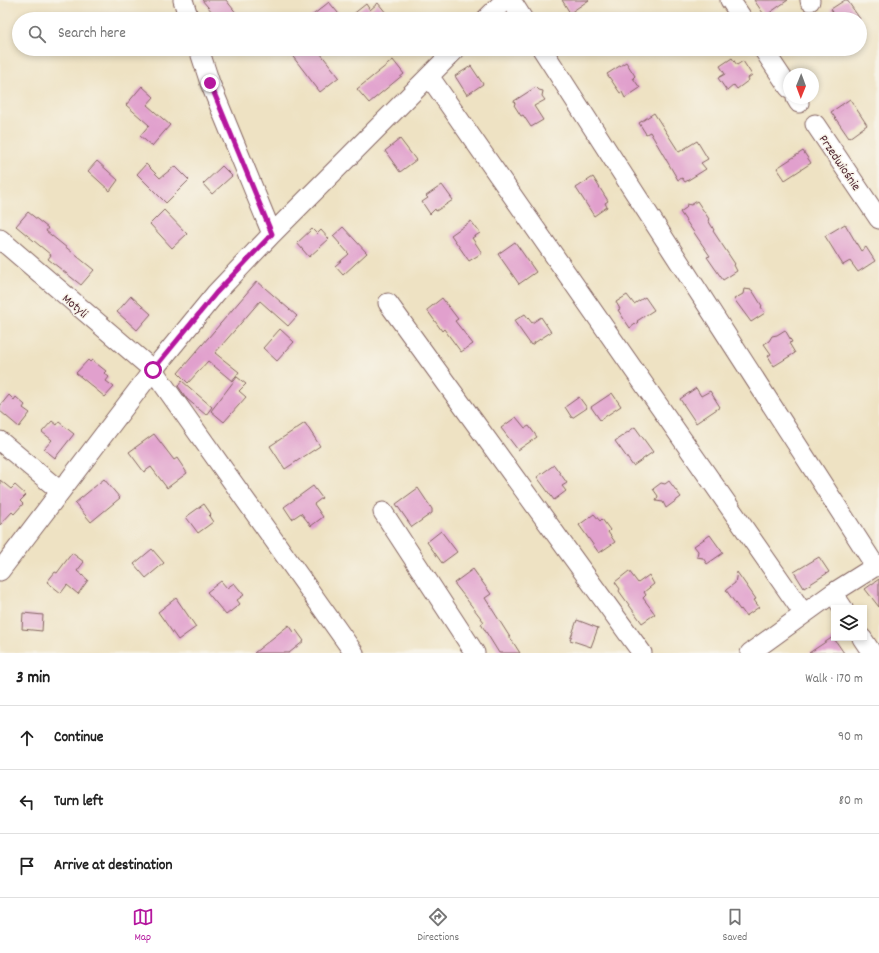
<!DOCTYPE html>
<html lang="en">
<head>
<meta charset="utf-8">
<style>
	body { margin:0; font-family:Dekko,sans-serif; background:#f2f2f2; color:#222 }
	.controls { position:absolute; right:12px; bottom:12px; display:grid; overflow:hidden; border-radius:0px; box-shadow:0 2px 6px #0003 }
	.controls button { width:36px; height:36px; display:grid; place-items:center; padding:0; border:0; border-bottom:1px solid #e0e0e0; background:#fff; color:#222; font:20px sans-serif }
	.compass { position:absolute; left:783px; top:68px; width:36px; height:36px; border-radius:50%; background:#fff; box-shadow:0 2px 6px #0003; rotate:181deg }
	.stop { position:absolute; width:12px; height:12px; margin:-9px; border:3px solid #b5179e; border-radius:50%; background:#fff }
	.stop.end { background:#b5179e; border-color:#fff; box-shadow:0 1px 4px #0008 }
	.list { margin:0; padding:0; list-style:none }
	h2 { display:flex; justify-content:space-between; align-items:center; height:52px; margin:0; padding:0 16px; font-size:17px }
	h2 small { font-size:13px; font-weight:400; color:#767676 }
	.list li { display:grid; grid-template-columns:26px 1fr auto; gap:12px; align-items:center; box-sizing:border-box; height:64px; padding:0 16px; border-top:1px solid #e0e0e0 }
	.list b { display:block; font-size:15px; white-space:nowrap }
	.list em { font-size:13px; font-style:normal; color:#767676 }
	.icon { flex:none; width:22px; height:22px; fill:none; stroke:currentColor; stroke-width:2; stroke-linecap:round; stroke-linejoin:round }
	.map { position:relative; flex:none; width:879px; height:653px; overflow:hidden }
	.search { position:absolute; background:#fff; box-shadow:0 2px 6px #0003; left:12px; right:12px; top:12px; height:44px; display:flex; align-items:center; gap:10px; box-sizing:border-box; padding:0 14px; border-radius:22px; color:#767676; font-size:15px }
	.sheet { height:244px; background:#fff }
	nav { display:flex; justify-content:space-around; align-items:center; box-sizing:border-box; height:56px; border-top:1px solid #e0e0e0; background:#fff; font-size:11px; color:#767676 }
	nav a { display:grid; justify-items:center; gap:2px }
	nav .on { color:#b5179e }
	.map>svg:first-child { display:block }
	.building { fill:#e1a0cd }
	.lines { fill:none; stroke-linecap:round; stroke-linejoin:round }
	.minor-casing { stroke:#836360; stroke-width:21 }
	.minor { stroke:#fff; stroke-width:19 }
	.route { stroke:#b5179e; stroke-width:5 }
	.labels { text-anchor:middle; stroke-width:3; stroke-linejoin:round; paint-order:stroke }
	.street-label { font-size:13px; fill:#4a1f2b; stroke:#f7f3e8 }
</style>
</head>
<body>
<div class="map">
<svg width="879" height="653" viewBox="0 0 879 653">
	<rect width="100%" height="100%" fill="#f7f3e8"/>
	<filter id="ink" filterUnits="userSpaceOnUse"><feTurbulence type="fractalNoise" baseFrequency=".025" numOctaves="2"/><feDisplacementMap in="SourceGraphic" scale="8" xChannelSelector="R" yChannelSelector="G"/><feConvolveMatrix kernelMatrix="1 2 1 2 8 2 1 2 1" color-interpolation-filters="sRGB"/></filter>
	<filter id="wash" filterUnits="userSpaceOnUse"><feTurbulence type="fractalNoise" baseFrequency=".012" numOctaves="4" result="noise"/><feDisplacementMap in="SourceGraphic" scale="16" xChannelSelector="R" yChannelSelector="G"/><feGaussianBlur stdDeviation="0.9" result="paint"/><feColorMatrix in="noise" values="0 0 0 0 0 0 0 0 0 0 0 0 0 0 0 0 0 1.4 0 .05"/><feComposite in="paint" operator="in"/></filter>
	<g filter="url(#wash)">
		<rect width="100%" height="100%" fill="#eee2c3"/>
		<g id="blocks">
			<path class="building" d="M202 0H226L241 19H218Z
				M562 0H589L570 13Z
				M754 0H788L765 16Z
				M845 0H847L860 19H837L831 9Z
				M329 2 343 19H308Z
				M378 3 391 19H347L366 4 370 10Z
				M287 49H317L339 77 320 92Z
				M732 58 737 65 743 61 752 75 748 78 749 80 737 89 734 85 727 91 718 78 725 74 720 66Z
				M393 60 404 74 369 103 357 89Z
				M626 62 635 76 633 78 640 88 625 98 622 92 620 93 607 74Z
				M471 66 483 84 467 95 455 76Z
				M142 86 154 97 147 105 170 125 152 146 140 136 149 125 126 105Z
				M536 87 539 90 543 91 542 96 545 100 534 106 543 120 531 127 523 115 521 116 514 105 515 104 514 101Z
				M850 99 867 125 849 138 831 112Z
				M654 113 679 152 697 141 708 159 701 163 706 169 685 182 682 178 678 180 650 132 646 134 639 123Z
				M400 139 416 160 400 172 385 151Z
				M803 151 811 163 785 180 777 168Z
				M97 161 118 180 110 191 88 171Z
				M146 164 160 178 175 166 189 180 166 203 137 174Z
				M222 166 232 176 212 194 203 184Z
				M593 177 608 201 605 203 607 207 594 216 576 188Z
				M442 185 453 200 436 211 435 209 430 214 422 202 428 198 426 196Z
				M697 201 709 219 708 220 714 230 713 231 735 264 734 265 737 271 723 280 707 257 710 256 680 212 686 208 687 204 691 205Z
				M164 210 187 234 172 248 150 224Z
				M28 212 48 228 46 231 94 270 81 285 48 259 51 255 16 226Z
				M471 221 480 233 472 238 482 253 469 261 451 235Z
				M845 224 861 251 866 247 875 261 858 272 850 261 843 265 825 236Z
				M343 227 367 253 343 275 335 266 349 254 333 236Z
				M312 229 317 234 321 230 329 239 309 257 297 243Z
				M515 242 536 272 519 284 498 254Z
				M257 281 297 316 288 326 260 301 215 353 239 372 232 381 208 361 188 383 178 373Z
				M744 289 752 290 762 306 761 307 765 313 751 322 734 299 743 294Z
				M627 295 634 304 645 297 654 310 637 321 638 322 630 328 618 310 620 309 616 302Z
				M131 296 151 314 137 330 117 312Z
				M442 298 458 319 455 321 473 344 461 352 444 329 442 331 427 310Z
				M525 314 532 323 541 317 551 332 531 345 514 321Z
				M280 329 294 342 277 361 263 348Z
				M785 330 792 342 789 343 795 353 774 366 768 356 771 354 764 344 769 341 772 336 777 335Z
				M88 360 90 362 92 360 106 371 104 373 109 377 106 381 114 387 105 397 76 373Z
				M237 377 246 384 239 391 246 397 224 422 211 411Z
				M182 381 212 407 206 415 187 399 178 386Z
				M696 388 701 396 710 391 720 407 696 423 680 399Z
				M612 393 621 406 600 420 591 407Z
				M9 395 14 400 16 397 25 405 23 408 30 413 19 427 0 411V406Z
				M579 397 587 408 572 418 565 407Z
				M516 417 525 428 529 426 537 437 518 450 501 428Z
				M52 421 57 425 59 422 74 434 55 458 44 449 52 440 42 432Z
				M305 423 320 446 285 469 270 446Z
				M635 427 653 452 633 466 615 441Z
				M154 434 174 460 177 458 187 473 167 488 151 467 144 472 129 452Z
				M554 465 567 483 562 486 566 491 554 500 537 477Z
				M104 479 120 498 91 522 75 503Z
				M0 480 11 489 15 485 26 495 20 501 23 504 14 514 12 512 0 525Z
				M669 481 681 497 666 508 663 502 656 501 658 496 653 489 661 483 665 484Z
				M313 486 322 498 314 504 323 517 311 526 301 513 292 519 284 507Z
				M418 488 432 509V513L412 527 396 504Z
				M204 504 211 514 209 516 213 522 198 533 186 517Z
				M594 514 600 521 602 519 610 530 608 532 615 542 599 553 579 525Z
				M441 531 457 552 442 563 427 542Z
				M710 535 723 553 707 564 703 558 697 557 698 551 694 546Z
				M152 549 164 563 146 578 134 564Z
				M72 553 84 562 77 571 88 580 78 594 67 585 61 593 47 582 55 572 57 573Z
				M819 557 829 572 804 588 794 572Z
				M473 569 491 594 485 598 520 653H499L481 624 484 622 454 583Z
				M629 571 638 583 649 575 654 584 644 592 646 595 643 598 655 614 642 623 619 591 620 589 615 582Z
				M737 572 756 599 754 600 759 607 746 616 741 609 740 610 726 590 735 583Z
				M879 579V607L865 589Z
				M221 581 227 588 234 583 244 595 237 600 240 604 226 615 207 592Z
				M176 598 196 627 178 640 158 612Z
				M23 613 43 615 42 631 22 629Z
				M577 620 598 628 591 647 570 640Z
				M289 625 294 632 296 630 304 641 289 653H254Z
				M833 637 844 653H809Z"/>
		</g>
	</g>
	<g filter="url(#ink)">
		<use href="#blocks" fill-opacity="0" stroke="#836360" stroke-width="1"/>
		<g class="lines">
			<g class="minor-casing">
				<path id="minor" d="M183 0 189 19
					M511 0 523 19
					M730 0 743 19
					M810 0V1
					M486 19 505 0
					M199 49 210 83 272 234
					M542 49 876 567
					M763 49 789 88
					M429 76 804 614
					M796 98 799 103
					M815 124 879 219
					M0 239 153 370 354 653
					M388 303 642 653
					M0 441 60 491
					M383 512 475 653
					M0 571 153 370 216 293 272 234 456 49
					M833 593 843 608
					M862 638 872 653
					M750 653 833 593 879 564"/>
			</g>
			<use href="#minor" class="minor"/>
		</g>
	</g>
	<g class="lines" filter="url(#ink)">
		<path class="route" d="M153 370 216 293 272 234 210 83"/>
	</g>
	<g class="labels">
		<g class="street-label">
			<text transform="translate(841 162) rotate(56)" y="5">Przedwiośnie</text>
			<text transform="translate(76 305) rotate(41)" y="5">Motyli</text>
		</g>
	</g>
</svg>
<div class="controls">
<button><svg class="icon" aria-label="layers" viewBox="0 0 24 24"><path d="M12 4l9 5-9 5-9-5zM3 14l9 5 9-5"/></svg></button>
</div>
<svg class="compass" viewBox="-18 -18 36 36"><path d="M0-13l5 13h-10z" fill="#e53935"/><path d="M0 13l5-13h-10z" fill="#767676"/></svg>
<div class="stop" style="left:153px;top:370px"></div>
<div class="stop end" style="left:210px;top:83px"></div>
<div class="search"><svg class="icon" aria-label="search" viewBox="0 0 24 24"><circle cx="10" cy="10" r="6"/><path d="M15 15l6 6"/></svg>Search here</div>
</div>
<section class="sheet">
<h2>3 min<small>Walk · 170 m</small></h2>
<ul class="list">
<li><svg class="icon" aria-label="ahead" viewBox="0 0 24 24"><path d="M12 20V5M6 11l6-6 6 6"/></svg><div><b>Continue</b></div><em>90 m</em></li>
<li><svg class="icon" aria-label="left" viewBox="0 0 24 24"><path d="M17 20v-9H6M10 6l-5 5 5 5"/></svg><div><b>Turn left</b></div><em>80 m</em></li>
<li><svg class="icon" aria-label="arrive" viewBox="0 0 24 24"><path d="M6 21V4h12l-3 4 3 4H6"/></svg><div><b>Arrive at destination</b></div></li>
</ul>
</section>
<nav>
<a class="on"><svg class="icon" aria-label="map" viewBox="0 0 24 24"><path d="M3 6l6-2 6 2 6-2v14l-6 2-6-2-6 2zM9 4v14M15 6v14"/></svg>Map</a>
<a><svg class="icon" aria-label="directions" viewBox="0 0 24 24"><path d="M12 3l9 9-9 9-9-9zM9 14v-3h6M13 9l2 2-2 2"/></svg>Directions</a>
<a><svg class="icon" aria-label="saved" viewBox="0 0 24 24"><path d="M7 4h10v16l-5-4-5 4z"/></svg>Saved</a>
</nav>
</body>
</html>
